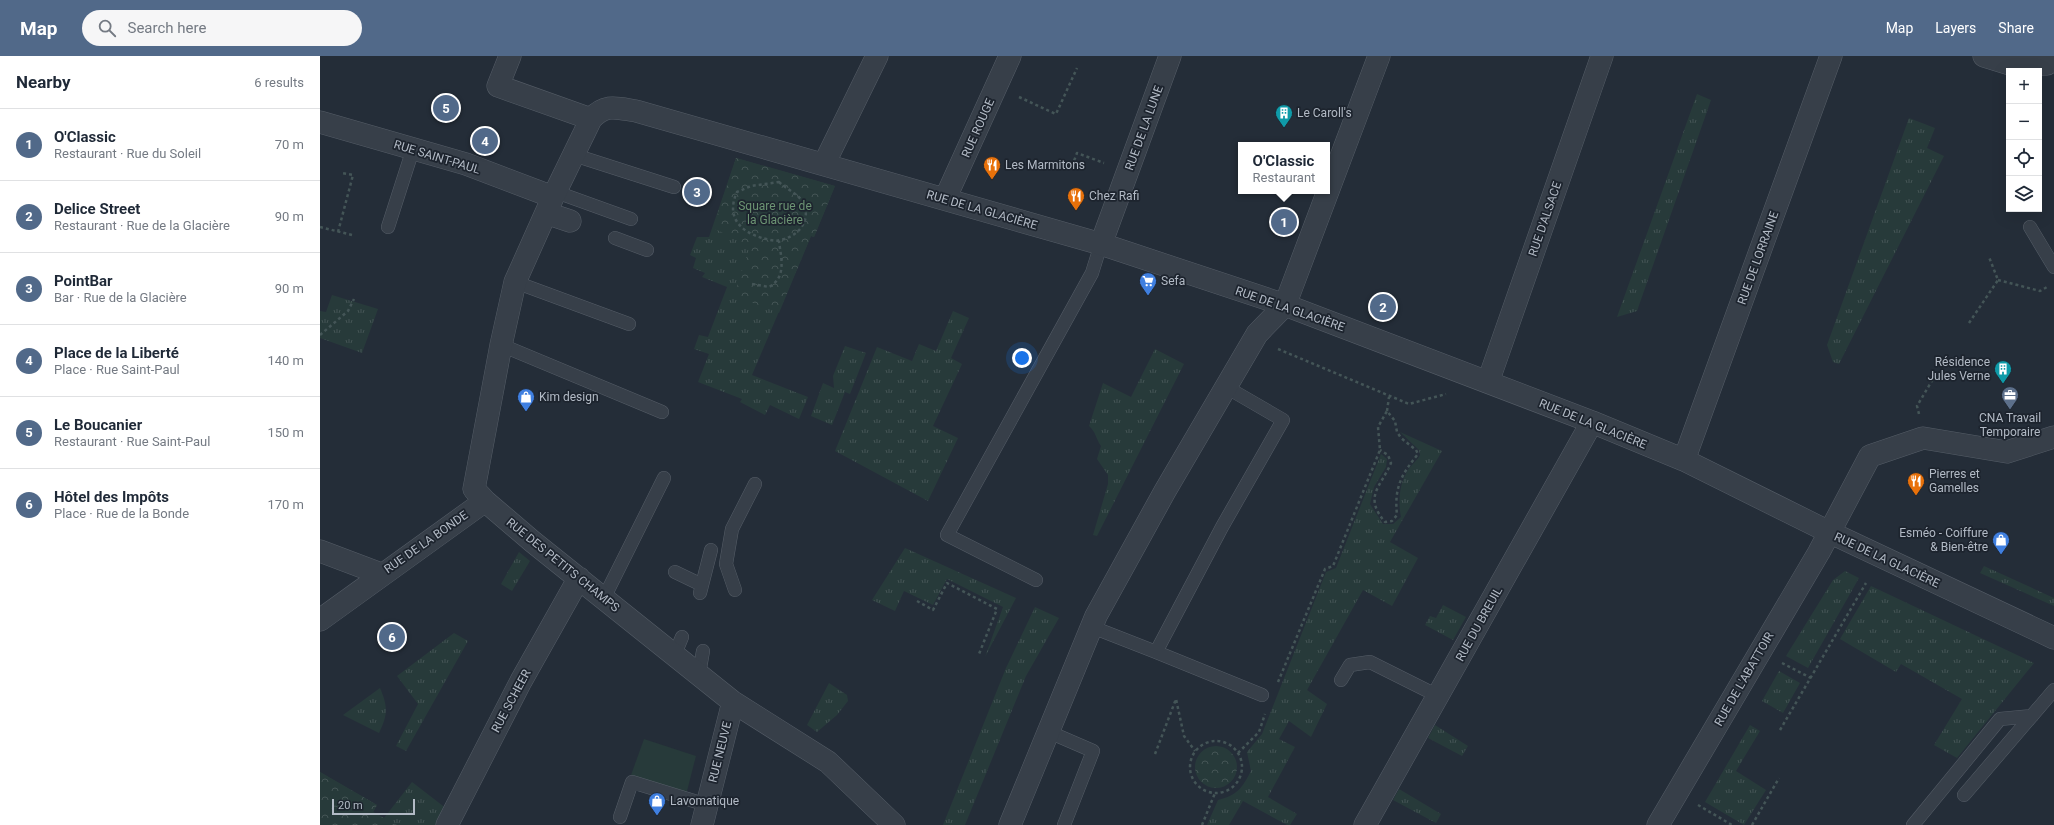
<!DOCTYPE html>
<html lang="en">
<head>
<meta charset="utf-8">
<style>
	body { margin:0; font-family:Roboto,sans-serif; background:#f6f6f7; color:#1f2937 }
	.controls { position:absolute; right:12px; top:12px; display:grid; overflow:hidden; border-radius:0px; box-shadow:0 4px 16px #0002 }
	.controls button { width:36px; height:36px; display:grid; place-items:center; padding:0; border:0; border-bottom:1px solid #e0e1e3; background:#fff; color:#1f2937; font:20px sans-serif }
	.scale { position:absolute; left:12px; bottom:10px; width:83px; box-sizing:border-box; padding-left:4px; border:2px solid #b2bac5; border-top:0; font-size:11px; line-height:14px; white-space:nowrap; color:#b2bac5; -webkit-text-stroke:3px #1d242e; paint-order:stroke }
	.you { position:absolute; left:702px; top:302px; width:14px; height:14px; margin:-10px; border:3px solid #fff; border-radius:50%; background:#1a73e8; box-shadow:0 0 0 6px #1a73e833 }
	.badge { display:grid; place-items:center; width:26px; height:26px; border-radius:50%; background:#516989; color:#fff; font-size:13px; font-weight:700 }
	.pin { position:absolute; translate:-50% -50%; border:2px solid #fff; box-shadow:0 1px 4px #0006 }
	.popup { position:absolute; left:918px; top:86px; width:92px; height:52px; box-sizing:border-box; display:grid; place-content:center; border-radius:0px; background:#fff; filter:drop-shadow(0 1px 3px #0005); font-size:13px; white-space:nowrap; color:#747a83 }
	.popup b { font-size:15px; color:#1f2937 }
	.popup::after { content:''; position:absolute; left:50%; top:100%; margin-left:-8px; border:8px solid transparent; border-top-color:#fff }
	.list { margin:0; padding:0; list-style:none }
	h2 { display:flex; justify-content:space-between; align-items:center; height:52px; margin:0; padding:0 16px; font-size:17px }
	h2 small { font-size:13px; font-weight:400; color:#747a83 }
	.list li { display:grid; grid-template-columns:26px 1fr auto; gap:12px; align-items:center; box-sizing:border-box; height:72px; padding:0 16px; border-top:1px solid #e0e1e3 }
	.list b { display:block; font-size:15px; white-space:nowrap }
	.list p { margin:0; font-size:13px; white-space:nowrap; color:#747a83 }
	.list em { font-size:13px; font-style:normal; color:#747a83 }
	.icon { flex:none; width:22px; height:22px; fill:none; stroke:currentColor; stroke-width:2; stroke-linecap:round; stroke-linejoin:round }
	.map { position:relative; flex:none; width:1734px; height:769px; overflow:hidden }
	header { display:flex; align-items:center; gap:24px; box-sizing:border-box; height:56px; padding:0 20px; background:#516989; color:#fff }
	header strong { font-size:19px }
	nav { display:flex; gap:22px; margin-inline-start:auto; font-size:14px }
	.search { width:280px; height:36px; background:#f6f6f7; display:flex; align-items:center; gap:10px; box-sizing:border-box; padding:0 14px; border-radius:22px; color:#747a83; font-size:15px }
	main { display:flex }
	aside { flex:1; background:#fff }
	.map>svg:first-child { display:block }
	.grass { fill:url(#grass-tufts) }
	.park { fill:url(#park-crowns) }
	.garden { fill:#273a3a }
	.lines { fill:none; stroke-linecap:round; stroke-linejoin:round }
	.lane-casing { stroke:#555d67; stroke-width:14 }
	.street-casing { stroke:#555d67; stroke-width:23 }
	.path { stroke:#445557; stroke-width:2.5; stroke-dasharray:3 3; stroke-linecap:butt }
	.lane { stroke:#373f49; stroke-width:13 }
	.street { stroke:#373f49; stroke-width:22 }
	.labels { text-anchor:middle; stroke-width:3.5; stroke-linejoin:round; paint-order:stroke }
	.poi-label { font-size:12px; fill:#b2bac5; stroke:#1d242e; text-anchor:start }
	.street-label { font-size:12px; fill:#b2bac5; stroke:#1d242e }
	.park-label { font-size:12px; fill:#6c9473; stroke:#1d242e }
</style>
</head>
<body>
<header>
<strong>Map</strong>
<div class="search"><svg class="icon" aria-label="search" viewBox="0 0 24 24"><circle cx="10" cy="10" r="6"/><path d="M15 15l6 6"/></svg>Search here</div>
<nav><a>Map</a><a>Layers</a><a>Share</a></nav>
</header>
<main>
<aside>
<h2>Nearby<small>6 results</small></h2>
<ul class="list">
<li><span class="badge">1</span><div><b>O'Classic</b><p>Restaurant · Rue du Soleil</p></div><em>70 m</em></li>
<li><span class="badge">2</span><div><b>Delice Street</b><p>Restaurant · Rue de la Glacière</p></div><em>90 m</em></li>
<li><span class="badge">3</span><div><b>PointBar</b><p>Bar · Rue de la Glacière</p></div><em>90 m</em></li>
<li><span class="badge">4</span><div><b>Place de la Liberté</b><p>Place · Rue Saint-Paul</p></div><em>140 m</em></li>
<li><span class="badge">5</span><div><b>Le Boucanier</b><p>Restaurant · Rue Saint-Paul</p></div><em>150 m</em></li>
<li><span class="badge">6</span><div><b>Hôtel des Impôts</b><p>Place · Rue de la Bonde</p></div><em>170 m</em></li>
</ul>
</aside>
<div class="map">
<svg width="1734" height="769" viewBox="0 0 1734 769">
	<defs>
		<pattern id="grass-tufts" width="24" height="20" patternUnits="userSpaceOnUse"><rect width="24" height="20" fill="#273a3a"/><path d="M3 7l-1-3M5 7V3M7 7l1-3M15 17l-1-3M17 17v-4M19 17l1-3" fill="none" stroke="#445455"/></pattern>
		<pattern id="park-crowns" width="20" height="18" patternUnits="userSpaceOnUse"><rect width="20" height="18" fill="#273a3a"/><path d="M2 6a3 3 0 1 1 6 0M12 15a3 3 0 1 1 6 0" fill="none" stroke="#445455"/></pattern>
	</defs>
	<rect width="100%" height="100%" fill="#242d38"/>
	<path class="grass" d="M1377 38 1391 44 1317 255 1297 261Z
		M1589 62 1615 72 1607 92 1624 100 1519 308 1513 306 1507 289Z
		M416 102 515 130 494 181 491 180 432 319 488 341 479 363 450 349 445 359 420 346 422 343 378 326 389 298 374 293 379 279 388 281 407 231 382 221 385 217 373 212 376 202 370 199 377 181H389Z
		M12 239 58 253 42 297 0 282V255L6 256Z
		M633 255 649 262 631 302 642 308 613 370 638 382 608 445 515 395 557 291 592 305 599 288 616 295Z
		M525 290 546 297 530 338 525 336 512 369 491 360 503 327 514 332 513 320Z
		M835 293 864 308 777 480 773 479 788 428V419L777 403 781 390C776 383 776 376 769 370L783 327 811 341Z
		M1080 376 1122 395 1070 486 1098 502 1072 550 1043 534 987 634 1007 648 991 681 969 665 959 683 975 691 948 741 977 758 970 769H967L923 745 909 769H887L898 744C918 739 922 732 931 715L927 696 942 678 1006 516 1016 512 1061 398 1067 403 1066 411 1054 431 1050 448 1063 468H1073L1081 461C1078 446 1079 428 1088 414 1091 409 1097 405 1100 399L1099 394Z
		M585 492 696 542 665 601 683 551 627 523 613 549 584 535 575 555 552 544Z
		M199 496 210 505 192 535 181 528Z
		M1664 510 1734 542V550L1660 517Z
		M1525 515 1539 522 1488 612 1466 600 1513 524Z
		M1551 530 1714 607 1637 702 1614 689 1642 643 1581 608 1576 616 1520 583Z
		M1123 549 1146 561 1133 584 1105 569 1110 560 1116 562Z
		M715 551 739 562 706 620 645 769H623L686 612Z
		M134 577 148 585 86 695 76 690 98 648 77 620Z
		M1459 615 1480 627 1463 657 1442 645Z
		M509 627 527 639 528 645 517 659 497 676 487 669Z
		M60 632C68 651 68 658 59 677L23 659Z
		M1115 669 1148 690 1142 700 1108 682Z
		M1430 669 1440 675 1416 715 1446 734 1424 769 1385 746Z
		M0 716 57 749 53 756 64 762 92 726 127 753 119 769H0Z
		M1079 733 1121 758 1116 767 1073 744Z"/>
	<path class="park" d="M416 102 515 130 494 181 491 180 459 257 414 240 430 190 393 172Z
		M875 711a21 21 0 1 1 42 0a21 21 0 1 1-42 0Z
		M0 716 57 749 53 756 77 769H0Z"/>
	<path class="garden" d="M324 683 376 700 366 739 311 719Z"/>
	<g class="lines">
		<g class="lane-casing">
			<path id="lane" d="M254 99 354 131
				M236 136 311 163
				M68 171 93 93
				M1710 171 1734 211
				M295 182 327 194
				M195 226 309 268
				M181 289 342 356
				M355 516 382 529
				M716 524 627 479 772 217 781 188
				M415 534 406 508 412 473 435 428
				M380 537 391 494
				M284 542 344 422
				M772 571 836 596 902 471 963 364 906 331
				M836 596 942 639
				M355 598 362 581
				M379 618 383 595
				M1021 624 1030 609 1050 606 1118 640
				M729 676 773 695 744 769
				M1644 739 1734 634
				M300 761 312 726 387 749
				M1593 769 1680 663 1712 660"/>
		</g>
		<g class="street-casing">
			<path id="street" d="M190 0 178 30 271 63
				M1664 0 1693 9 1727 8 1732 0
				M0 66 146 108 233 141
				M504 108 557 0
				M625 143 690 0
				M226 157 250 165
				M781 188 850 0
				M1168 326 1282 0
				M1364 404 1511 0
				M0 495 61 518
				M0 564 165 445
				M127 769 201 625 259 522
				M382 769 413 646
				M574 769 508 706 413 646 213 486 165 445 154 433 181 289 195 226 233 141 271 63C286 47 297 52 316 55L781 188 965 249 1272 366 1364 404 1509 476 1734 582
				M690 769 776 560 845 435 937 278 965 249 1059 0
				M1045 769 1272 366
				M1338 769 1499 496 1550 400 1603 382 1687 396 1734 381"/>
		</g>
		<path class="path" d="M699 41 736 58 757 12
			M752 110 757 97 784 107
			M459 126C467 134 480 138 484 149 491 166 477 181 460 184 455 186 447 183 442 182 419 175 406 160 417 136L431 130Z
			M0 171 32 179
			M18 176 33 119 22 117
			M1678 224 1720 235 1727 231
			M432 228 449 231C467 221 461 202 459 185
			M1649 267 1678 224 1669 201
			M0 279 28 255 34 243
			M958 293 1089 348 1126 338
			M1067 355 1069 341
			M1599 358 1597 350 1613 323
			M597 545 613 554 627 527 677 553 659 598
			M1462 607 1491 622
			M958 626 1005 513 1013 510 1060 394 1058 371 1067 355 1075 365 1077 376 1081 382 1096 394 1098 398C1081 419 1074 432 1077 459L1072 465 1065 466C1043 440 1061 431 1071 407L1068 399 1060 394
			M1460 674 1546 527
			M870 711a26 26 0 1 1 52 0a26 26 0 1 1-52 0Z
			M918 697 939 676 945 658
			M835 698 856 643 864 680 875 695
			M1378 749 1412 769
			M882 769 895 737
			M1432 769 1459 722"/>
		<use href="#lane" class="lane"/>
		<use href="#street" class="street"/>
	</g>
	<defs>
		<g id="building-pin" transform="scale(0.9)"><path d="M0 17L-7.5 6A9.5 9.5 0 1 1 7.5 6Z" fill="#0f9aa8" stroke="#1d242e"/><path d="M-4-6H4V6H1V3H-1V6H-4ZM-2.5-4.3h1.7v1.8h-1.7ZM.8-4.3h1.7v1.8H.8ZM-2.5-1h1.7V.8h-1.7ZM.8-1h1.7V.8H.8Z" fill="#fff"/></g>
		<g id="restaurant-pin" transform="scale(0.9)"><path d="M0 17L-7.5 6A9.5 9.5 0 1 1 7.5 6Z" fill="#e8710a" stroke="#1d242e"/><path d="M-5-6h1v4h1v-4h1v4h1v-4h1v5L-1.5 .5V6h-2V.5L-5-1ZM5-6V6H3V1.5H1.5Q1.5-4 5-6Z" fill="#fff"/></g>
		<g id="supermarket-pin" transform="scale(0.9)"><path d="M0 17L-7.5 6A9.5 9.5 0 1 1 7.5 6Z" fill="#3f7fe0" stroke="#1d242e"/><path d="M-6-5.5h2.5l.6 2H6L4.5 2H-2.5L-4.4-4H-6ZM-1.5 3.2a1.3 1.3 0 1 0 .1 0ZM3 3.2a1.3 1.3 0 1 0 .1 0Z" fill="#fff"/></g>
		<g id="office-pin" transform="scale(0.9)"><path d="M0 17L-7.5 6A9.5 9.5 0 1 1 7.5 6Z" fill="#5c6f8a" stroke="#1d242e"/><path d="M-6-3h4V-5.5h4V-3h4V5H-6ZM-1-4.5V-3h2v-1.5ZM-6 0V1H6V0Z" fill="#fff"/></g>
		<g id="shop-pin" transform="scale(0.9)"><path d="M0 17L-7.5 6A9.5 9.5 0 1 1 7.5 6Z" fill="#3f7fe0" stroke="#1d242e"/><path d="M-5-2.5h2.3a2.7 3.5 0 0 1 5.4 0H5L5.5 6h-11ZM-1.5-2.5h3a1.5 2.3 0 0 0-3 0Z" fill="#fff"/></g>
	</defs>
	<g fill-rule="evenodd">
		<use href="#building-pin" x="964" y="57"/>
		<use href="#restaurant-pin" x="672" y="109"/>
		<use href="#restaurant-pin" x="756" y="140"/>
		<use href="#supermarket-pin" x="828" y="225"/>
		<use href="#building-pin" x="1683" y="313"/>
		<use href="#office-pin" x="1690" y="339"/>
		<use href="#shop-pin" x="206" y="341"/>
		<use href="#restaurant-pin" x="1596" y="425"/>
		<use href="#shop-pin" x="1681" y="484"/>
		<use href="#shop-pin" x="337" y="745"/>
	</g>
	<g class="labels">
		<g class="poi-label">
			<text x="977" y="61">Le Caroll's</text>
			<text x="685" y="113">Les Marmitons</text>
			<text x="769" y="144">Chez Rafi</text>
			<text x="841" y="229">Sefa</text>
			<text x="1670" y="310" text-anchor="end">Résidence<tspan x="1670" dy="14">Jules Verne</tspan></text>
			<text x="219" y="345">Kim design</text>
			<text x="1690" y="366" text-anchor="middle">CNA Travail<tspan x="1690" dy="14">Temporaire</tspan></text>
			<text x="1609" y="422">Pierres et<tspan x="1609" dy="14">Gamelles</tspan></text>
			<text x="1668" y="481" text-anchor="end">Esméo - Coiffure<tspan x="1668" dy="14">&amp; Bien-être</tspan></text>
			<text x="350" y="749">Lavomatique</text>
		</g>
		<g class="street-label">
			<text transform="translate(658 72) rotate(-66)" y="4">RUE ROUGE</text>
			<text transform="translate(824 72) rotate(-70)" y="4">RUE DE LA LUNE</text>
			<text transform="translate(117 101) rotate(17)" y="4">RUE SAINT-PAUL</text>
			<text transform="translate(662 154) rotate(16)" y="4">RUE DE LA GLACIÈRE</text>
			<text transform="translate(1225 163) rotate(-71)" y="4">RUE D'ALSACE</text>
			<text transform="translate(1438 202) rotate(-70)" y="4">RUE DE LORRAINE</text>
			<text transform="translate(970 253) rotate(19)" y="4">RUE DE LA GLACIÈRE</text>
			<text transform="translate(1273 368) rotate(22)" y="4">RUE DE LA GLACIÈRE</text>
			<text transform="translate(106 486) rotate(-35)" y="4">RUE DE LA BONDE</text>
			<text transform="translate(1567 504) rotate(25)" y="4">RUE DE LA GLACIÈRE</text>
			<text transform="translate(243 509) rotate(39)" y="4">RUE DES PETITS CHAMPS</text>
			<text transform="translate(1159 568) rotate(-61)" y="4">RUE DU BREUIL</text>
			<text transform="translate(1424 623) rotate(-60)" y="4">RUE DE L'ABATTOIR</text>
			<text transform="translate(191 645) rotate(-62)" y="4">RUE SCHEER</text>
			<text transform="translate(400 696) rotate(-76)" y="4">RUE NEUVE</text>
		</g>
		<g class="park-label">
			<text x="455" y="154">Square rue de<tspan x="455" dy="14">la Glacière</tspan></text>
		</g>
	</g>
</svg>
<div class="controls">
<button>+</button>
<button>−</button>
<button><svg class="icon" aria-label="locate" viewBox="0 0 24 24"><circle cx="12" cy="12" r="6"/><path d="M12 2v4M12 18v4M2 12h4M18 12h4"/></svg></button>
<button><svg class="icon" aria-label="layers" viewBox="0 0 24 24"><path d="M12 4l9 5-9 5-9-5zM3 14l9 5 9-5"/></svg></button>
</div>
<div class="scale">20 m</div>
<div class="you"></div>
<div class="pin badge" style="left:964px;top:166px">1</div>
<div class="popup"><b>O'Classic</b>Restaurant</div>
<div class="pin badge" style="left:1063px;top:251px">2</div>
<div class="pin badge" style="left:377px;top:136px">3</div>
<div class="pin badge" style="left:165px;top:85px">4</div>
<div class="pin badge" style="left:126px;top:52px">5</div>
<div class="pin badge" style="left:72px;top:581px">6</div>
</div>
</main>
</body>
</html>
